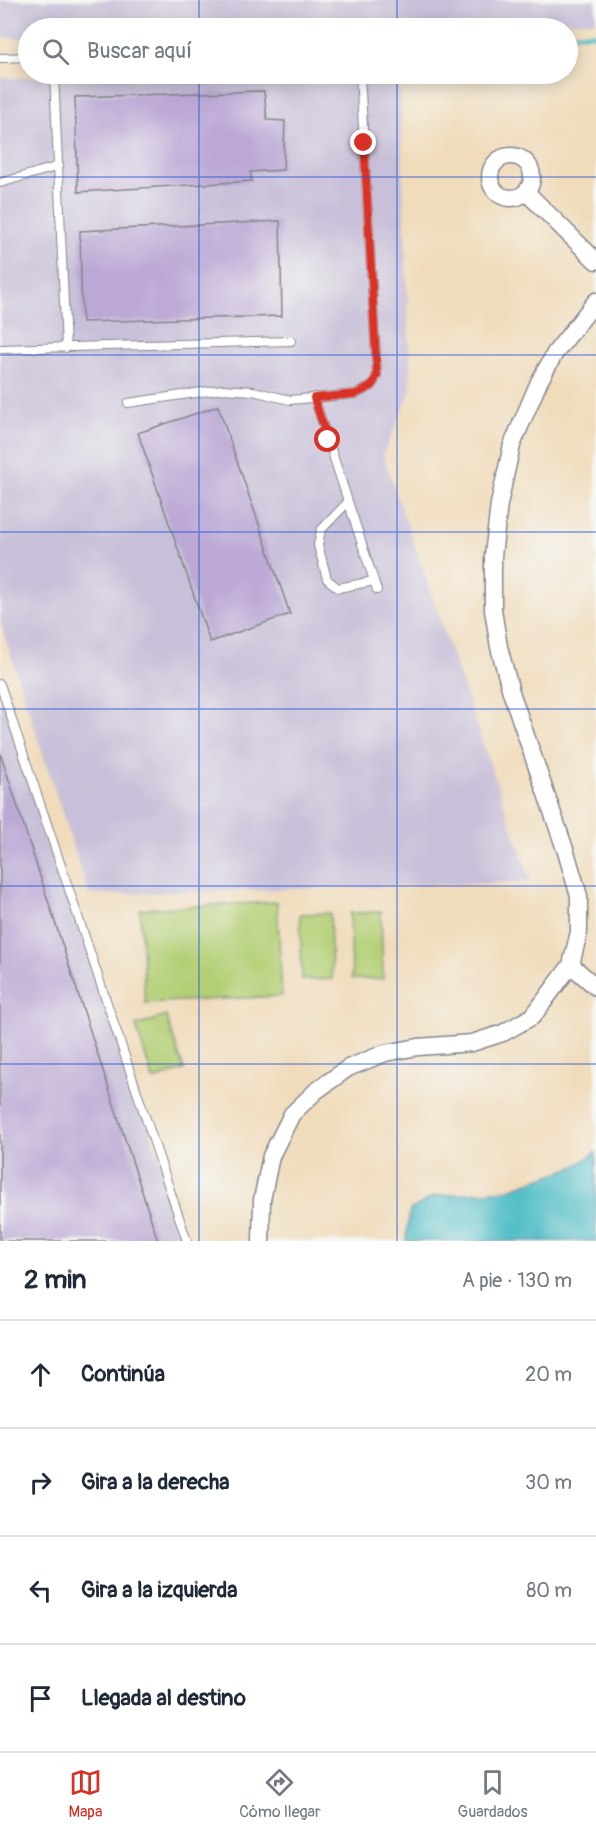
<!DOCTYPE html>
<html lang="es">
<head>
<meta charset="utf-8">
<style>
	body { margin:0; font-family:Pangolin,sans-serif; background:#f2f2f3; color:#1f2937 }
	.stop { position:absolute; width:18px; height:18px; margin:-14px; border:4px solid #d93025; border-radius:50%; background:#fff }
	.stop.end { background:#d93025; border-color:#fff; box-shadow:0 2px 6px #0008 }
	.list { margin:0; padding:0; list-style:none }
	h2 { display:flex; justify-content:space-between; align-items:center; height:78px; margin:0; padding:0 24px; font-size:26px }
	h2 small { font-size:20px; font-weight:400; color:#747a83 }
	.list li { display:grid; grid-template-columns:39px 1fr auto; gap:18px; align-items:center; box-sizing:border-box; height:108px; padding:0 24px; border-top:2px solid #e0e1e3 }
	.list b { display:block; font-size:22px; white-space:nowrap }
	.list em { font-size:20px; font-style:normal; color:#747a83 }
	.icon { flex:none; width:33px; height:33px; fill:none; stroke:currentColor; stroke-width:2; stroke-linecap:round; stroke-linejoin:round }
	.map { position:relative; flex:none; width:596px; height:1241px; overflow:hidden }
	.search { position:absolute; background:#fff; box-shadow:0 3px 15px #0003; left:18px; right:18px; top:18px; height:66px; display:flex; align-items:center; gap:15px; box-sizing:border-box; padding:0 21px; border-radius:33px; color:#747a83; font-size:22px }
	.sheet { height:510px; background:#fff }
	nav { display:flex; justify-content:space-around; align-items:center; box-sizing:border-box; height:84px; border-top:2px solid #e0e1e3; background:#fff; font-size:16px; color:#747a83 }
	nav a { display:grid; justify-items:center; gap:3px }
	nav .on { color:#d93025 }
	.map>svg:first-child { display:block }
	.industrial { fill:#c8bfd8 }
	.green { fill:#b3cf75; stroke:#677f6a; stroke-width:1.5 }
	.water { fill:#4fbdc7; stroke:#357692; stroke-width:1.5 }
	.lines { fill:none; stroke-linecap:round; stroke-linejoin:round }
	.stream { stroke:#4fbdc7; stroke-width:5 }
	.building { fill:#bba8d5 }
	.service-casing { stroke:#86858c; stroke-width:10 }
	.minor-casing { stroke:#86858c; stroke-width:19 }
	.service { stroke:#fff; stroke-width:8 }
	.minor { stroke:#fff; stroke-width:16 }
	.route { stroke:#d93025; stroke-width:8 }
	.grid { fill:none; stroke:#1d4ed8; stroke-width:1.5; stroke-opacity:0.55 }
</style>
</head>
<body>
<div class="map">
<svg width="596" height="1241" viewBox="0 0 596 1241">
	<rect width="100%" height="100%" fill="#f6f6f2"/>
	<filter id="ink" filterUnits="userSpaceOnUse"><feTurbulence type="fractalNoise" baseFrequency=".0167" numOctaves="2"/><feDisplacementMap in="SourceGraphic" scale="12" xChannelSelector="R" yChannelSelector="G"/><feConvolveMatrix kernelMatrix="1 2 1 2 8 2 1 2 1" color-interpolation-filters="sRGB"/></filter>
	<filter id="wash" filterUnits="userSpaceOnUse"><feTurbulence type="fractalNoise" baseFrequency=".008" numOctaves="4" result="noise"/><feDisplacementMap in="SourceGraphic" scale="24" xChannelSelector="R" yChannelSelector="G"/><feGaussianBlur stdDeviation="1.35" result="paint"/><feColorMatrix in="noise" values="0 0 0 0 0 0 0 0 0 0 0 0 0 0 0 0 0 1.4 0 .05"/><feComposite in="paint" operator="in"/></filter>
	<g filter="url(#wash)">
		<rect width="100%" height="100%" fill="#f0dbba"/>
		<path class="industrial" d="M0 0H596V21L332 28H28V38H0Z
			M190 74H399L411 390 383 455 531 882 89 895 0 622V78Z
			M0 684 187 1241H0Z"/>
		<path class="green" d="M277 902 282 996 145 1003 140 909Z
			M381 912 383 979H352L350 913Z
			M330 913 332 979 302 980 300 914Z
			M166 1016 184 1070 153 1080 136 1026Z"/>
		<path class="water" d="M596 1152V1241H407L406 1238 410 1210 435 1196 506 1190 576 1166Z"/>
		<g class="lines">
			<path class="stream" d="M568 34H596"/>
		</g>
		<g id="blocks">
			<path class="building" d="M264 91 267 120 285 121 283 170 250 172 252 181 78 192 75 97Z
				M280 221 282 316 82 322 80 231Z
				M218 406 290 614 210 642 138 433Z
				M0 752 158 1241H0Z"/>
		</g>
	</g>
	<g filter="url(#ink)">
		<use href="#blocks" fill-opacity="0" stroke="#86858c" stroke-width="1.5"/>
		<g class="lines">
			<g class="service-casing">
				<path id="service" d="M0 58 28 57
					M54 74 66 348
					M0 183 59 166
					M0 349 291 341
					M314 397 377 590
					M128 403 223 389 253 391 290 400 356 394 372 386 377 375 360 74
					M348 502 321 530 318 545 327 579 338 588 374 581
					M0 684 187 1241"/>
			</g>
			<g class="minor-casing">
				<path id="minor" d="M490 177a21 21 0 1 1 42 0a21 21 0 1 1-42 0Z
					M526 192 596 261
					M571 965 596 987
					M261 1241 262 1200 271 1156 292 1114 316 1091 348 1068 385 1053 418 1047 472 1043 503 1033 533 1016 571 965 579 932V896L566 852 511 692 499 647 493 610V556L499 504 512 445 539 382 555 353 596 301"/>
			</g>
			<use href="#service" class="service"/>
			<use href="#minor" class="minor"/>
		</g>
	</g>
	<g class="lines" filter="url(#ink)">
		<path class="route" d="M328 440 314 398 356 394 372 386 377 375 364 143"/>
	</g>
	<path class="grid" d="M199 0V28M397 0V28M199 74V1241M397 74V1241M0 177H596M0 355H596M0 532H596M0 709H596M0 886H596M0 1064H596"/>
</svg>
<div class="stop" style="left:328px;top:440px"></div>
<div class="stop end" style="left:364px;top:143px"></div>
<div class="search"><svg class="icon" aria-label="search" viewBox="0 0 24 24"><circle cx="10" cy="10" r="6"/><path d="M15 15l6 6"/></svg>Buscar aquí</div>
</div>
<section class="sheet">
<h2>2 min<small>A pie · 130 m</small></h2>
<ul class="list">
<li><svg class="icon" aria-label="ahead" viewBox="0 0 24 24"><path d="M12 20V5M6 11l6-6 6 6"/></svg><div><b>Continúa</b></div><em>20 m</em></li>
<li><svg class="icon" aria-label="right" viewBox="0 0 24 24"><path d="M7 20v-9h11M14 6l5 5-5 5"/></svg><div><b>Gira a la derecha</b></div><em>30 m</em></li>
<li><svg class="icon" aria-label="left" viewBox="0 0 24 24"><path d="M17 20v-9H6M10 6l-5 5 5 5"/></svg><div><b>Gira a la izquierda</b></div><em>80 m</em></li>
<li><svg class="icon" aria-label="arrive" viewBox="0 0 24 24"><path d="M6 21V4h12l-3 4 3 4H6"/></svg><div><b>Llegada al destino</b></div></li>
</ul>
</section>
<nav>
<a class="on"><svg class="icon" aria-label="map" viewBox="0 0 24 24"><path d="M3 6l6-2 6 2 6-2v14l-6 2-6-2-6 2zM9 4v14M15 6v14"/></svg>Mapa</a>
<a><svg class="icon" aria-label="directions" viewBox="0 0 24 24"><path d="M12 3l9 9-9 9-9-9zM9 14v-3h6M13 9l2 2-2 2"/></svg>Cómo llegar</a>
<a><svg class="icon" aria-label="saved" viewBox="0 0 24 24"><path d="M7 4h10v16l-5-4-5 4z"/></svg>Guardados</a>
</nav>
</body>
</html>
